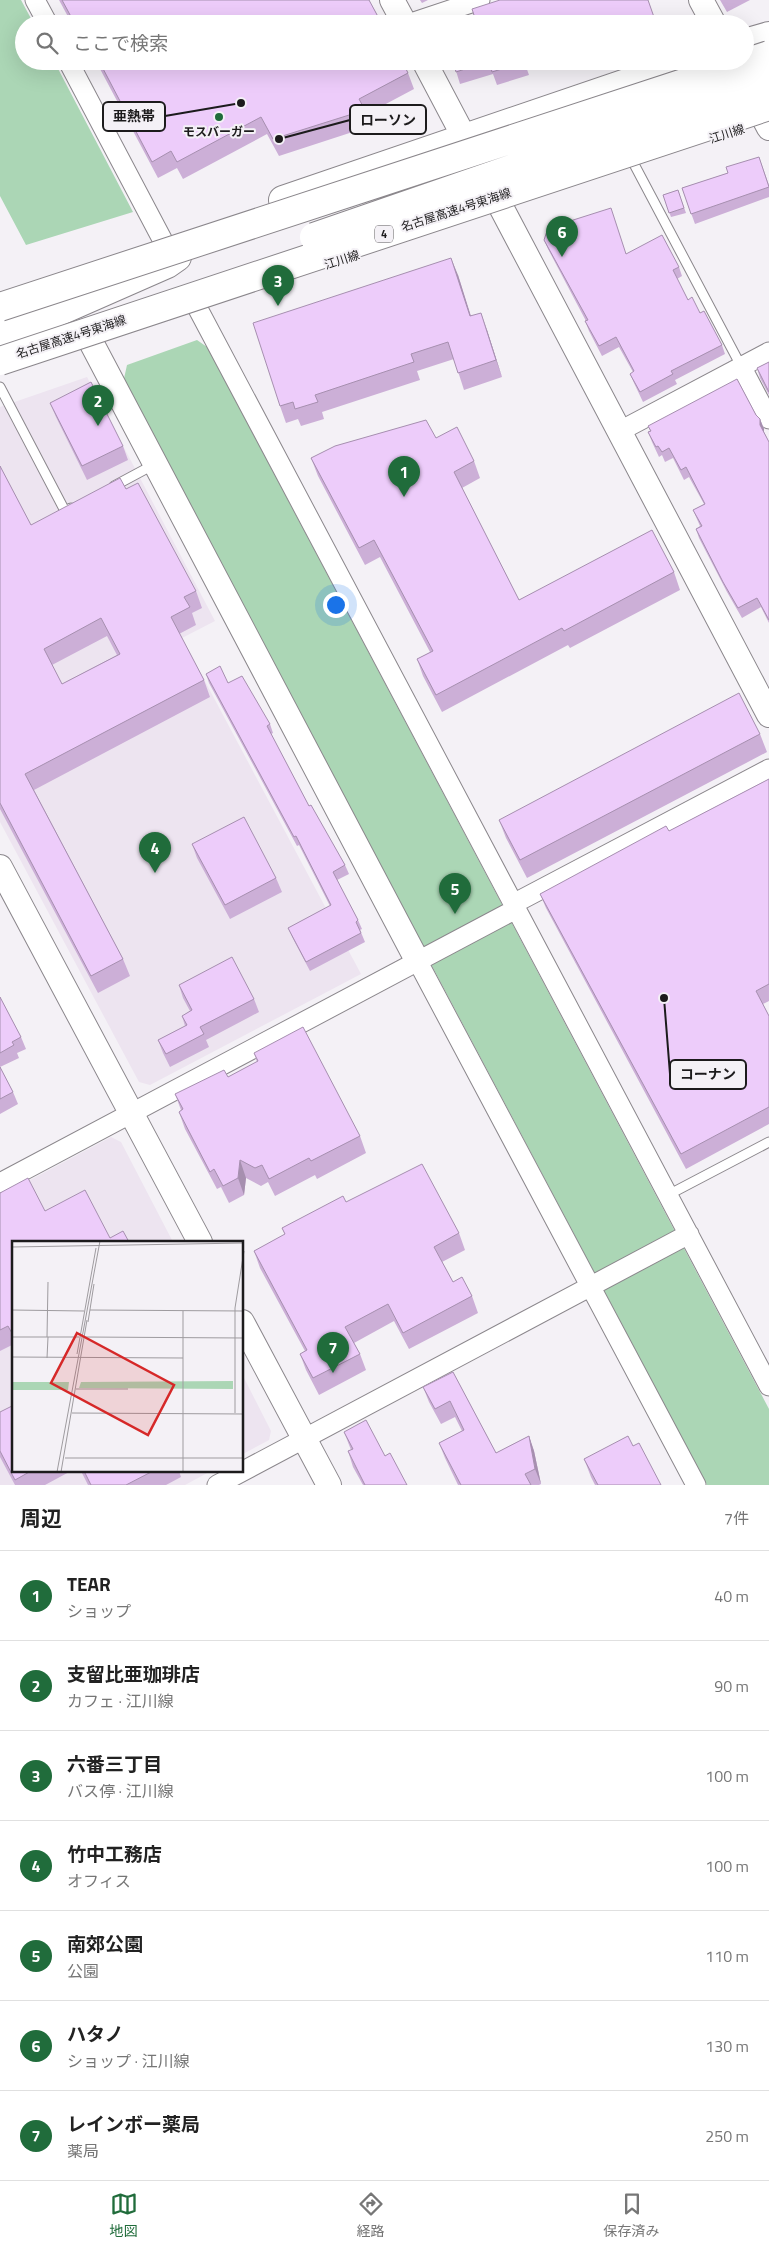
<!DOCTYPE html>
<html lang="ja">
<head>
<meta charset="utf-8">
<style>
	body { margin:0; font-family:"Titillium Web","Noto Sans JP",sans-serif; background:#f2f2f2; color:#222 }
	.you { position:absolute; left:335px; top:604px; width:18px; height:18px; margin:-12px; border:4px solid #fff; border-radius:50%; background:#1a73e8; box-shadow:0 0 0 8px #1a73e833 }
	.badge { display:grid; place-items:center; width:32px; height:32px; border-radius:50%; background:#206c3b; color:#fff; font-size:16px; font-weight:700 }
	.pin { position:absolute; translate:-50% -41px; filter:drop-shadow(0 1px 2px #0008) }
	.pin::after { content:''; position:absolute; top:26px; width:18px; height:15px; background:inherit; clip-path:polygon(0 0,100% 0,50% 100%) }
	.list { margin:0; padding:0; list-style:none }
	h2 { display:flex; justify-content:space-between; align-items:center; height:65px; margin:0; padding:0 20px; font-size:21px }
	h2 small { font-size:16px; font-weight:400; color:#767676 }
	.list li { display:grid; grid-template-columns:32px 1fr auto; gap:15px; align-items:center; box-sizing:border-box; height:90px; padding:0 20px; border-top:1px solid #e0e0e0 }
	.list b { display:block; font-size:19px; white-space:nowrap }
	.list p { margin:0; font-size:16px; white-space:nowrap; color:#767676 }
	.list em { font-size:16px; font-style:normal; color:#767676 }
	.icon { flex:none; width:28px; height:28px; fill:none; stroke:currentColor; stroke-width:2; stroke-linecap:round; stroke-linejoin:round }
	.map { position:relative; flex:none; width:769px; height:1485px; overflow:hidden }
	.search { position:absolute; background:#fff; box-shadow:0 5px 20px #0002; left:15px; right:15px; top:15px; height:55px; display:flex; align-items:center; gap:12px; box-sizing:border-box; padding:0 18px; border-radius:28px; color:#767676; font-size:19px }
	.sheet { height:695px; background:#fff }
	nav { display:flex; justify-content:space-around; align-items:center; box-sizing:border-box; height:70px; border-top:1px solid #e0e0e0; background:#fff; font-size:14px; color:#767676 }
	nav a { display:grid; justify-items:center; gap:2px }
	nav .on { color:#206c3b }
	.map>svg:first-child { display:block }
	.built { fill:#ede4f0 }
	.green { fill:#abd6b5 }
	.lines { fill:none; stroke-linecap:round; stroke-linejoin:round }
	.service-casing { stroke:#8b878c; stroke-width:11 }
	.minor-casing { stroke:#8b878c; stroke-width:21 }
	.tertiary-casing { stroke:#8b878c; stroke-width:26 }
	.primary-casing { stroke:#8b878c; stroke-width:30 }
	.motorway-casing { stroke:#8b878c; stroke-width:30 }
	.service { stroke:#fff; stroke-width:9 }
	.minor { stroke:#fff; stroke-width:19 }
	.tertiary { stroke:#fff; stroke-width:24 }
	.primary { stroke:#fff; stroke-width:28 }
	.motorway { stroke:#fff; stroke-width:28 }
	.motorway-bridge-casing { stroke:#8b878c; stroke-width:30; stroke-linecap:butt }
	.motorway-bridge { stroke:#fff; stroke-width:28 }
	.wall { fill:#ccafd7; fill-rule:evenodd }
	.shaded-wall { fill:#a68faf }
	.building { fill:#edccfa; stroke:#a68faf; fill-rule:evenodd }
	.poi-dot { fill:#206c3b; stroke:#f4f1f6; stroke-width:2 }
	.labels { text-anchor:middle; stroke-width:4; stroke-linejoin:round; paint-order:stroke }
	.shield { fill:#f4f1f6; stroke:#5d5b5d; stroke-width:1 }
	.shield-label { font-size:11px; font-weight:bold; fill:#1c1b1c }
	.poi-label { font-size:12px; font-weight:bold; fill:#1c1b1c; stroke:#f4f1f6 }
	.street-label { font-size:12px; fill:#1c1b1c; stroke:#f4f1f6 }
	.inset-road { fill:none; stroke:#9e9b9f; stroke-width:1 }
	.view { fill:#d62828; fill-opacity:0.15; stroke:#d62828; stroke-width:2.5 }
	.inset-edge { fill:none; stroke:#1c1b1c; stroke-width:2.5 }
	.leader { fill:none; stroke:#1c1b1c; stroke-width:2 }
	.callout-dot { fill:#1c1b1c; stroke:#f4f1f6; stroke-width:2 }
	.callout { fill:#f4f1f6; stroke:#1c1b1c; stroke-width:2 }
	.callout-label { font-size:14px; text-anchor:middle; font-weight:bold; fill:#1c1b1c }
</style>
</head>
<body>
<div class="map">
<svg width="769" height="1485" viewBox="0 0 769 1485">
	<rect width="100%" height="100%" fill="#f4f1f6"/>
	<path class="built" d="M87 377 215 621 182 638 361 974 150 1085 139 1082 0 822V407Z
		M111 1137 121 1142 173 1242H14V1471H211L185 1485H0V1196Z
		M243 1376 271 1431 269 1440 243 1454Z"/>
	<path class="green" d="M0 0H21L34 24H24V61H54L133 212 26 245 0 196Z
		M197 340 207 347 769 1409V1485H707L123 383 127 365Z"/>
	<g class="lines">
		<g class="service-casing">
			<path id="service" d="M634 164 741 366
				M0 387 65 511 71 508
				M114 486 155 464
				M668 1195 769 1142"/>
		</g>
		<g class="minor-casing">
			<path id="minor" d="M35 0 48 24
				M408 24 480 0
				M68 61 163 241
				M197 307 769 1386
				M741 366 769 419
				M620 431 769 352
				M513 904 769 769
				M418 962 696 1485
				M0 1183 516 909
				M217 1485 689 1234"/>
		</g>
		<g class="tertiary-casing">
			<path id="tertiary" d="M392 0 405 24
				M701 0 714 24
				M424 61 769 715
				M751 94 769 128
				M91 342 418 962
				M0 867 200 1242
				M242 1322 329 1485"/>
		</g>
		<g class="primary-casing">
			<path id="primary" d="M745 43 769 36
				M283 200 691 61"/>
		</g>
		<g class="motorway-casing">
			<path id="motorway" d="M0 334 35 322 167 264 177 257"/>
		</g>
		<use href="#service" class="service"/>
		<use href="#minor" class="minor"/>
		<use href="#tertiary" class="tertiary"/>
		<use href="#primary" class="primary"/>
		<use href="#motorway" class="motorway"/>
		<g class="motorway-bridge-casing">
			<path id="motorway-bridge" d="M314 237 769 80
				M0 307 769 55
				M0 361 769 106"/>
		</g>
		<use href="#motorway-bridge" class="motorway-bridge"/>
	</g>
	<path class="wall" d="M59 0H369L382 24H72Z
		M420 0H428L422 3Z
		M648 0 656 24H464L474 15Z
		M720 0H750L727 12Z
		M92 61H402L408 73 414 89 367 114 371 126 279 156 267 134 183 179 177 168 158 178 99 67 96 68Z
		M453 61H524L529 75 497 85 493 74 460 84Z
		M759 157 769 185V197L695 224 682 188 728 173Z
		M678 190 686 213 671 217 663 195Z
		M544 240 627 254 679 267 682 276 677 279 688 300 700 313 722 345 725 354 675 380 677 384 643 402 634 383 630 374 633 372 619 347 602 356 589 331 585 321H586L548 249Z
		M458 275 471 316 487 330 502 377 464 390 454 359 417 371 420 380 322 412 324 419 301 426 298 419 286 423 280 406Z
		M769 362V395L760 378 757 368Z
		M50 403 123 446 128 460 87 480 56 417Z
		M756 415 760 419 764 429V432L769 442V623L761 607 742 618 727 592 699 538 696 529 700 526 693 510 704 504 689 477 684 480 673 458 665 462 662 455 659 457 652 442 648 432 650 431 648 426Z
		M436 438 474 461 480 478 462 488 519 600 674 572 680 590 570 648 568 645 442 712 423 676 417 659 430 652 380 557 365 565 318 476 311 458Z
		M0 466 31 525 126 489 196 591 202 608 192 613 196 625 179 634 204 680 210 697 34 790 123 959 130 976 98 993 0 809ZM107 636 117 655 62 684 52 665Z
		M206 674 228 683 270 724 273 733 271 734 309 806 345 865 349 874 337 880 358 920 362 929 360 930 365 942 310 971 292 937 288 928 330 906 299 845 297 846 209 683Z
		M760 734 767 752 527 878 506 838 499 820Z
		M769 779V1001L763 1004 769 1016V1124L686 1169 546 908 540 894 669 831Z
		M192 844 276 878 282 892 230 919 197 858Z
		M179 985 254 999 259 1012 206 1040 209 1047 170 1067 163 1053 158 1040 185 1026 182 1016 190 1011 183 998Z
		M0 997 21 1037 26 1049 17 1053 19 1058 0 1067 13 1092 18 1104 0 1114Z
		M254 1053 360 1136 366 1153 317 1179 315 1175 275 1196 268 1182 261 1186 246 1178 244 1195 229 1203 221 1187 217 1189 185 1129 179 1112 181 1110 175 1094 228 1077 257 1062Z
		M0 1193 110 1238 129 1242H14V1344L0 1351Z
		M346 1202 459 1233 465 1250 442 1262 453 1282 472 1296 478 1313 409 1349 394 1321 354 1343 360 1354 366 1370 319 1395 306 1370 300 1354 305 1351 260 1268 254 1251 285 1235 282 1228Z
		M453 1372 496 1453 529 1436 534 1451 541 1484 539 1485H458L445 1458 439 1443 462 1431 455 1417 441 1424 429 1402 423 1387Z
		M0 1412 14 1471H71L45 1485H15L0 1457Z
		M344 1432 385 1456 407 1485H363L353 1467 348 1451 351 1450Z
		M633 1446 661 1485H595L591 1477 584 1459Z
		M81 1471H179L181 1477 166 1485H88Z"/>
	<path class="shaded-wall" d="M451 258 458 275 476 333 470 316Z
		M481 313 487 330 502 377 496 360Z
		M760 419 764 429V435L760 425Z
		M240 1160 246 1178 244 1195 238 1178Z
		M529 1436 534 1451 541 1484 535 1469Z"/>
	<path class="building" d="M62 0H369L382 24H75Z
		M500 0H648L655 20 644 24H572V21L564 24H464L463 19 474 15 472 9Z
		M99 61H402L408 73 359 99 365 110 273 139 261 117 177 162 171 151 152 162Z
		M453 61H489L456 72Z
		M489 61H524V62L492 72Z
		M759 157 769 187 691 214 682 188 728 173 726 167Z
		M678 190 684 208 669 213 663 195Z
		M611 208 626 254 662 235 679 267 673 270 688 300 692 297 700 313 704 311 722 345 671 371 673 374 640 392 630 374 634 371 616 337 599 346 585 321 588 320 544 240 548 228Z
		M451 258 470 316 481 313 496 360 458 373 448 342 411 354 414 362 315 395 318 402 295 409 293 402 280 406 253 323Z
		M769 362V392L757 368Z
		M737 379 756 415 760 419V425L769 442V620L757 598 738 608 723 582 696 529 702 526 693 510 705 504 686 467 681 470 669 448 662 452 658 446 656 447 648 432 651 431 648 426Z
		M91 382 123 446 82 466 50 403Z
		M426 420 436 438 457 427 474 461 454 472 519 600 652 530 674 572 564 631 562 628 436 695 417 659 433 651 374 540 359 548 311 458 335 446Z
		M0 466 31 525 120 478 126 489 138 483 196 591 184 597 190 607 171 617 204 680 25 774 123 959 91 976 0 803ZM101 618 120 654 62 684 44 649Z
		M220 666 228 683 242 676 270 724 267 726 309 806 311 805 345 865 333 872 358 920 356 922 361 933 306 962 288 928 331 905 296 836 294 837 206 674Z
		M739 693 760 734 520 860 499 820Z
		M769 779V984L756 991 769 1016V1107L681 1154 540 894 666 826 669 831Z
		M244 817 276 878 225 905 192 844Z
		M232 957 254 999 200 1027 204 1034 166 1054 158 1040 187 1025 182 1016 192 1010 179 985Z
		M0 997 21 1037 12 1042 14 1045 0 1053Z
		M303 1027 360 1136 311 1161 309 1158 269 1179 262 1165 255 1168 240 1160 238 1178 223 1186 214 1169 210 1172 179 1112 183 1109 175 1094 224 1070 228 1077 258 1061 254 1053Z
		M0 1067 13 1092 0 1099Z
		M422 1164 459 1233 434 1247 453 1282 462 1277 472 1296 403 1333 388 1304 345 1327 360 1354 313 1378 300 1354 307 1350 254 1251 285 1234 282 1228 343 1196 346 1202Z
		M28 1178 45 1211 85 1190 110 1238 123 1231 129 1242H14V1337L8 1326 0 1330V1193Z
		M453 1372 496 1453 529 1436 535 1469 525 1474 531 1485H461L439 1443 464 1430 450 1401 435 1409 423 1387Z
		M14 1405V1471H31L15 1480 0 1451V1412Z
		M366 1420 385 1456 390 1453 407 1485H365L348 1451 353 1449 344 1432Z
		M628 1436 633 1446 639 1443 661 1485H598L584 1459Z
		M84 1471H153L126 1485H91Z"/>
	<circle class="poi-dot" cx="219" cy="117" r="5"/>
	<g class="labels">
		<rect class="shield" x="375" y="225.5" width="18" height="17" rx="4"/>
		<g class="shield-label">
			<text x="384" y="238">4</text>
		</g>
		<g class="poi-label">
			<text x="219" y="136">モスバーガー</text>
		</g>
		<g class="street-label">
			<text transform="translate(727 134) rotate(-18)" y="4">江川線</text>
			<text transform="translate(456 210) rotate(-18)" y="4">名古屋高速4号東海線</text>
			<text transform="translate(342 260) rotate(-18)" y="4">江川線</text>
			<text transform="translate(71 337) rotate(-18)" y="4">名古屋高速4号東海線</text>
		</g>
	</g>
	<g transform="translate(12 1241)">
		<rect width="231" height="231" fill="#f4f1f6"/>
		<path d="M221 140V148L67 147 69 141ZM0 141H57L56 149H0Z" fill="#abd6b5"/>
		<path class="inset-road" d="M0 6 232 2M0 69 72 70M78 69 232 70M76 81 82 43M0 96H67M35 96 36 41M73 96 232 97M65 113 84 7M0 116 171 117M35 117 36 96M64 148H116M60 172 232 173M223 172V67L232 10M53 217H232M45 231 88 0M49 231 75 79M171 231V70"/>
		<path class="view" d="M65 92 162 144 136 194 39 142Z"/>
		<rect width="231" height="231" class="inset-edge"/>
	</g>
	<path class="leader" d="M241 103L165 116M279 139L350 120M664 998L670 1074"/>
	<g class="callout-dot">
		<circle cx="241" cy="103" r="5"/>
		<circle cx="279" cy="139" r="5"/>
		<circle cx="664" cy="998" r="5"/>
	</g>
	<g class="callout">
		<rect x="103" y="102" width="62" height="29" rx="5"/>
		<rect x="350" y="105" width="76" height="29" rx="5"/>
		<rect x="670" y="1060" width="76" height="29" rx="5"/>
	</g>
	<g class="callout-label">
		<text x="134" y="121">亜熱帯</text>
		<text x="388" y="125">ローソン</text>
		<text x="708" y="1079">コーナン</text>
	</g>
</svg>
<div class="you"></div>
<div class="pin badge" style="left:404px;top:497px">1</div>
<div class="pin badge" style="left:98px;top:426px">2</div>
<div class="pin badge" style="left:278px;top:306px">3</div>
<div class="pin badge" style="left:155px;top:873px">4</div>
<div class="pin badge" style="left:455px;top:914px">5</div>
<div class="pin badge" style="left:562px;top:257px">6</div>
<div class="pin badge" style="left:333px;top:1373px">7</div>
<div class="search"><svg class="icon" aria-label="search" viewBox="0 0 24 24"><circle cx="10" cy="10" r="6"/><path d="M15 15l6 6"/></svg>ここで検索</div>
</div>
<section class="sheet">
<h2>周辺<small>7件</small></h2>
<ul class="list">
<li><span class="badge">1</span><div><b>TEAR</b><p>ショップ</p></div><em>40 m</em></li>
<li><span class="badge">2</span><div><b>支留比亜珈琲店</b><p>カフェ · 江川線</p></div><em>90 m</em></li>
<li><span class="badge">3</span><div><b>六番三丁目</b><p>バス停 · 江川線</p></div><em>100 m</em></li>
<li><span class="badge">4</span><div><b>竹中工務店</b><p>オフィス</p></div><em>100 m</em></li>
<li><span class="badge">5</span><div><b>南郊公園</b><p>公園</p></div><em>110 m</em></li>
<li><span class="badge">6</span><div><b>ハタノ</b><p>ショップ · 江川線</p></div><em>130 m</em></li>
<li><span class="badge">7</span><div><b>レインボー薬局</b><p>薬局</p></div><em>250 m</em></li>
</ul>
</section>
<nav>
<a class="on"><svg class="icon" aria-label="map" viewBox="0 0 24 24"><path d="M3 6l6-2 6 2 6-2v14l-6 2-6-2-6 2zM9 4v14M15 6v14"/></svg>地図</a>
<a><svg class="icon" aria-label="directions" viewBox="0 0 24 24"><path d="M12 3l9 9-9 9-9-9zM9 14v-3h6M13 9l2 2-2 2"/></svg>経路</a>
<a><svg class="icon" aria-label="saved" viewBox="0 0 24 24"><path d="M7 4h10v16l-5-4-5 4z"/></svg>保存済み</a>
</nav>
</body>
</html>
